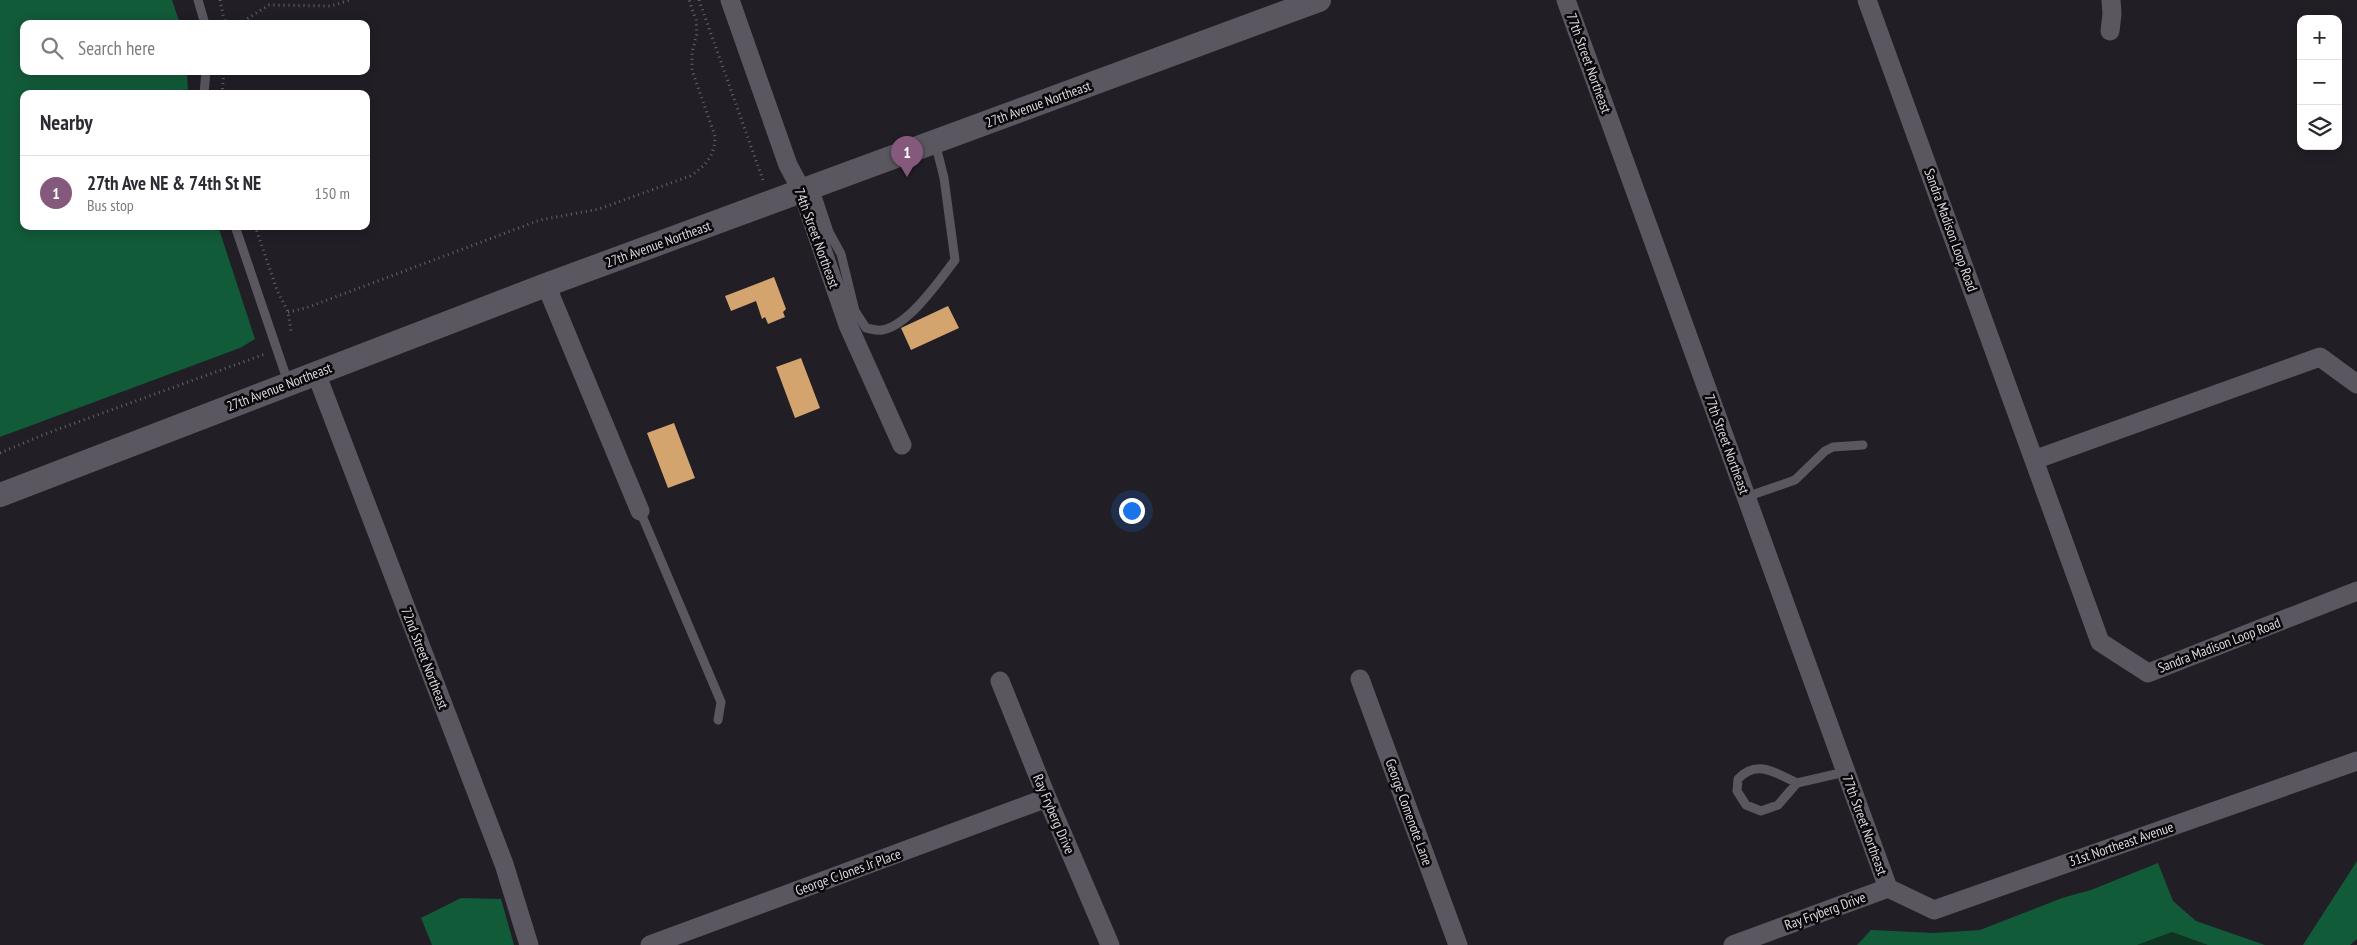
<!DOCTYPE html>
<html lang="en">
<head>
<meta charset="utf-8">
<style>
	body { margin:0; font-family:"PT Sans Narrow",sans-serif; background:#f2f2f3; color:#2b2b33 }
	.controls { position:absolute; right:15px; top:15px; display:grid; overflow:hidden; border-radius:10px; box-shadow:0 2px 12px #0003 }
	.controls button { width:45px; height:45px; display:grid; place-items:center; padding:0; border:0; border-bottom:1px solid #e1e1e2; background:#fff; color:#2b2b33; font:25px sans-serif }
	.you { position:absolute; left:1131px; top:510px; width:18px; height:18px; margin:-12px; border:4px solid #fff; border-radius:50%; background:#1a73e8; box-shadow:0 0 0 8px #1a73e833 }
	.badge { display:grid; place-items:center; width:32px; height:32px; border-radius:50%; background:#85597c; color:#fff; font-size:16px; font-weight:700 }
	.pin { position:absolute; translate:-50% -41px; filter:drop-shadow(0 1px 2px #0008) }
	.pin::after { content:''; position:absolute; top:26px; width:18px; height:15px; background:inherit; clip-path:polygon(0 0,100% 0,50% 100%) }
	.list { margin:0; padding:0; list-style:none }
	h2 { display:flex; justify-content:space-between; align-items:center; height:65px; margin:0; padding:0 20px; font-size:21px }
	h2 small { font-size:16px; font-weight:400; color:#7c7c81 }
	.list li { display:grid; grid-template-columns:32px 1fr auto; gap:15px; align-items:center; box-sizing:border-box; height:75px; padding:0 20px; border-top:1px solid #e1e1e2 }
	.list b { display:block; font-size:19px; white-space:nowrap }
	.list p { margin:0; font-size:16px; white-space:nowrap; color:#7c7c81 }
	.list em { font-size:16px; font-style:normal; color:#7c7c81 }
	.icon { flex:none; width:28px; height:28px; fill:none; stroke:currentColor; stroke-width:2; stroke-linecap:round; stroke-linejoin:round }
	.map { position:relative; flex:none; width:2357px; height:945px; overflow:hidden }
	.search { position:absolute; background:#fff; box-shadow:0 2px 12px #0003; left:20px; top:20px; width:350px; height:55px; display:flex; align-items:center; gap:12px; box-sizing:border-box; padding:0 18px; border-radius:10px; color:#7c7c81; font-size:19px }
	.panel { position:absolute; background:#fff; box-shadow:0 2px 12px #0003; left:20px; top:90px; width:350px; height:140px; border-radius:10px }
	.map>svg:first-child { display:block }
	.green { fill:#0f3522 }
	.forest { fill:#125b39 }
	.building { fill:#d3a46e }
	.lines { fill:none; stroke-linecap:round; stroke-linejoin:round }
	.path { stroke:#66636a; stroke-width:3; stroke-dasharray:1 4; stroke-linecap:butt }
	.service { stroke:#5b5760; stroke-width:9 }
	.minor { stroke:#5b5760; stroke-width:19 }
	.tertiary { stroke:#5b5760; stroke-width:24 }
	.labels { text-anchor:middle; stroke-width:5; stroke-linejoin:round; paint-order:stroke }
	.street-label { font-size:14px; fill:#dbd9de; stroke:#0a080b }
</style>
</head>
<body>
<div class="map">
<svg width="2357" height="945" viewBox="0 0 2357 945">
	<rect width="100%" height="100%" fill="#211e25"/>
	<path class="green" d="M2172 932 2208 945H2137Z"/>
	<path class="forest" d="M0 0H172L180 24H24V71H187L188 94H24V226H218L255 339 240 348 0 437Z
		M2357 861V939L2350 945H2303Z
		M2158 863 2173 901 2196 921 2265 945H2208L2172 932 2137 945H1857L1871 930 1934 933 1980 930 2062 898 2091 890Z
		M461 898 501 899 514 945H432L421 918Z"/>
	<path class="building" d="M774 277 786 309 783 312 785 317 768 324 765 317 762 319 756 301 731 311 725 296Z
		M948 306 959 328 911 350 901 328Z
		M801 358 820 408 795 418 776 367Z
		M674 423 695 478 668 488 647 433Z"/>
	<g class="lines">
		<path class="path" d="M220 0 225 24
			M699 0 764 183
			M239 24 269 5 331 6 350 0
			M222 94 224 71
			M255 226 277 290 288 312 291 331
			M288 312 306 308 540 220 599 209 690 176C706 166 715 155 715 136L692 70V53L697 33 696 20 689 0
			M0 453 45 434 265 354"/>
		<path class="service" d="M198 0 205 24
			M204 94 206 71
			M814 187 829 232 841 254 855 311 866 328C871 329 877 331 882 330 908 326 940 280 955 260L944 178 935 142
			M235 226 288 382
			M1746 497 1795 480 1825 451 1833 447 1863 445
			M640 511 721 702 718 720
			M1797 783C1776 773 1757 759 1738 779L1737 791 1746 805 1761 811 1778 805 1797 783 1845 772"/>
		<path class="minor" d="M730 0 788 165 802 191 848 325 902 445
			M1566 0 1888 888
			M1867 0 2100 642 2148 673 2357 591
			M2110 31 2112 14 2111 0
			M546 285 640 511
			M316 373 504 864 529 945
			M2034 460 2320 357 2357 384
			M1360 679 1458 945
			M1000 681 1047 798 1110 945
			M1888 888 1934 910 2357 761
			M650 945 1047 798
			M1733 945 1888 888"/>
		<path class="tertiary" d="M0 495 546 285 1319 0"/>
	</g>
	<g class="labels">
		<g class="street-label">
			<text transform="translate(1589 63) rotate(70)" y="5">77th Street Northeast</text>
			<text transform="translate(1038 104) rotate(-20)" y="5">27th Avenue Northeast</text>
			<text transform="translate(1951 230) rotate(70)" y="5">Sandra Madison Loop Road</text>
			<text transform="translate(817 238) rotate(70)" y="5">74th Street Northeast</text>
			<text transform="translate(658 244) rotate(-20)" y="5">27th Avenue Northeast</text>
			<text transform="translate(279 387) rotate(-21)" y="5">27th Avenue Northeast</text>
			<text transform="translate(1727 444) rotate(70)" y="5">77th Street Northeast</text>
			<text transform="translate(2219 645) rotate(-21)" y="5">Sandra Madison Loop Road</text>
			<text transform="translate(425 658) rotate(69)" y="5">72nd Street Northeast</text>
			<text transform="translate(1409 812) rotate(70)" y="5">George Comenote Lane</text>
			<text transform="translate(1054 814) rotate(67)" y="5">Ray Fryberg Drive</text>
			<text transform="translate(1865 825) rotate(70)" y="5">77th Street Northeast</text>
			<text transform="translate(2121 844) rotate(-19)" y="5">31st Northeast Avenue</text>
			<text transform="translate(848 872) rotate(-20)" y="5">George C Jones Jr Place</text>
			<text transform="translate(1825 911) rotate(-20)" y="5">Ray Fryberg Drive</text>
		</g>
	</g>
</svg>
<div class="controls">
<button>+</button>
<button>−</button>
<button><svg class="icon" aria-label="layers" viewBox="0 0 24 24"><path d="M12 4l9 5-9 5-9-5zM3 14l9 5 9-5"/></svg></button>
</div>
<div class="you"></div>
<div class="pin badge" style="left:907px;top:177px">1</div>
<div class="search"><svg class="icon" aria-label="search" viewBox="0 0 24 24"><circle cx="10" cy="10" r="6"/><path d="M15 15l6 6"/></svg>Search here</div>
<section class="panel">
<h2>Nearby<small></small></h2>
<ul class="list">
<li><span class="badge">1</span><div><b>27th Ave NE &amp; 74th St NE</b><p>Bus stop</p></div><em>150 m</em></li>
</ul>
</section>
</div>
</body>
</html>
